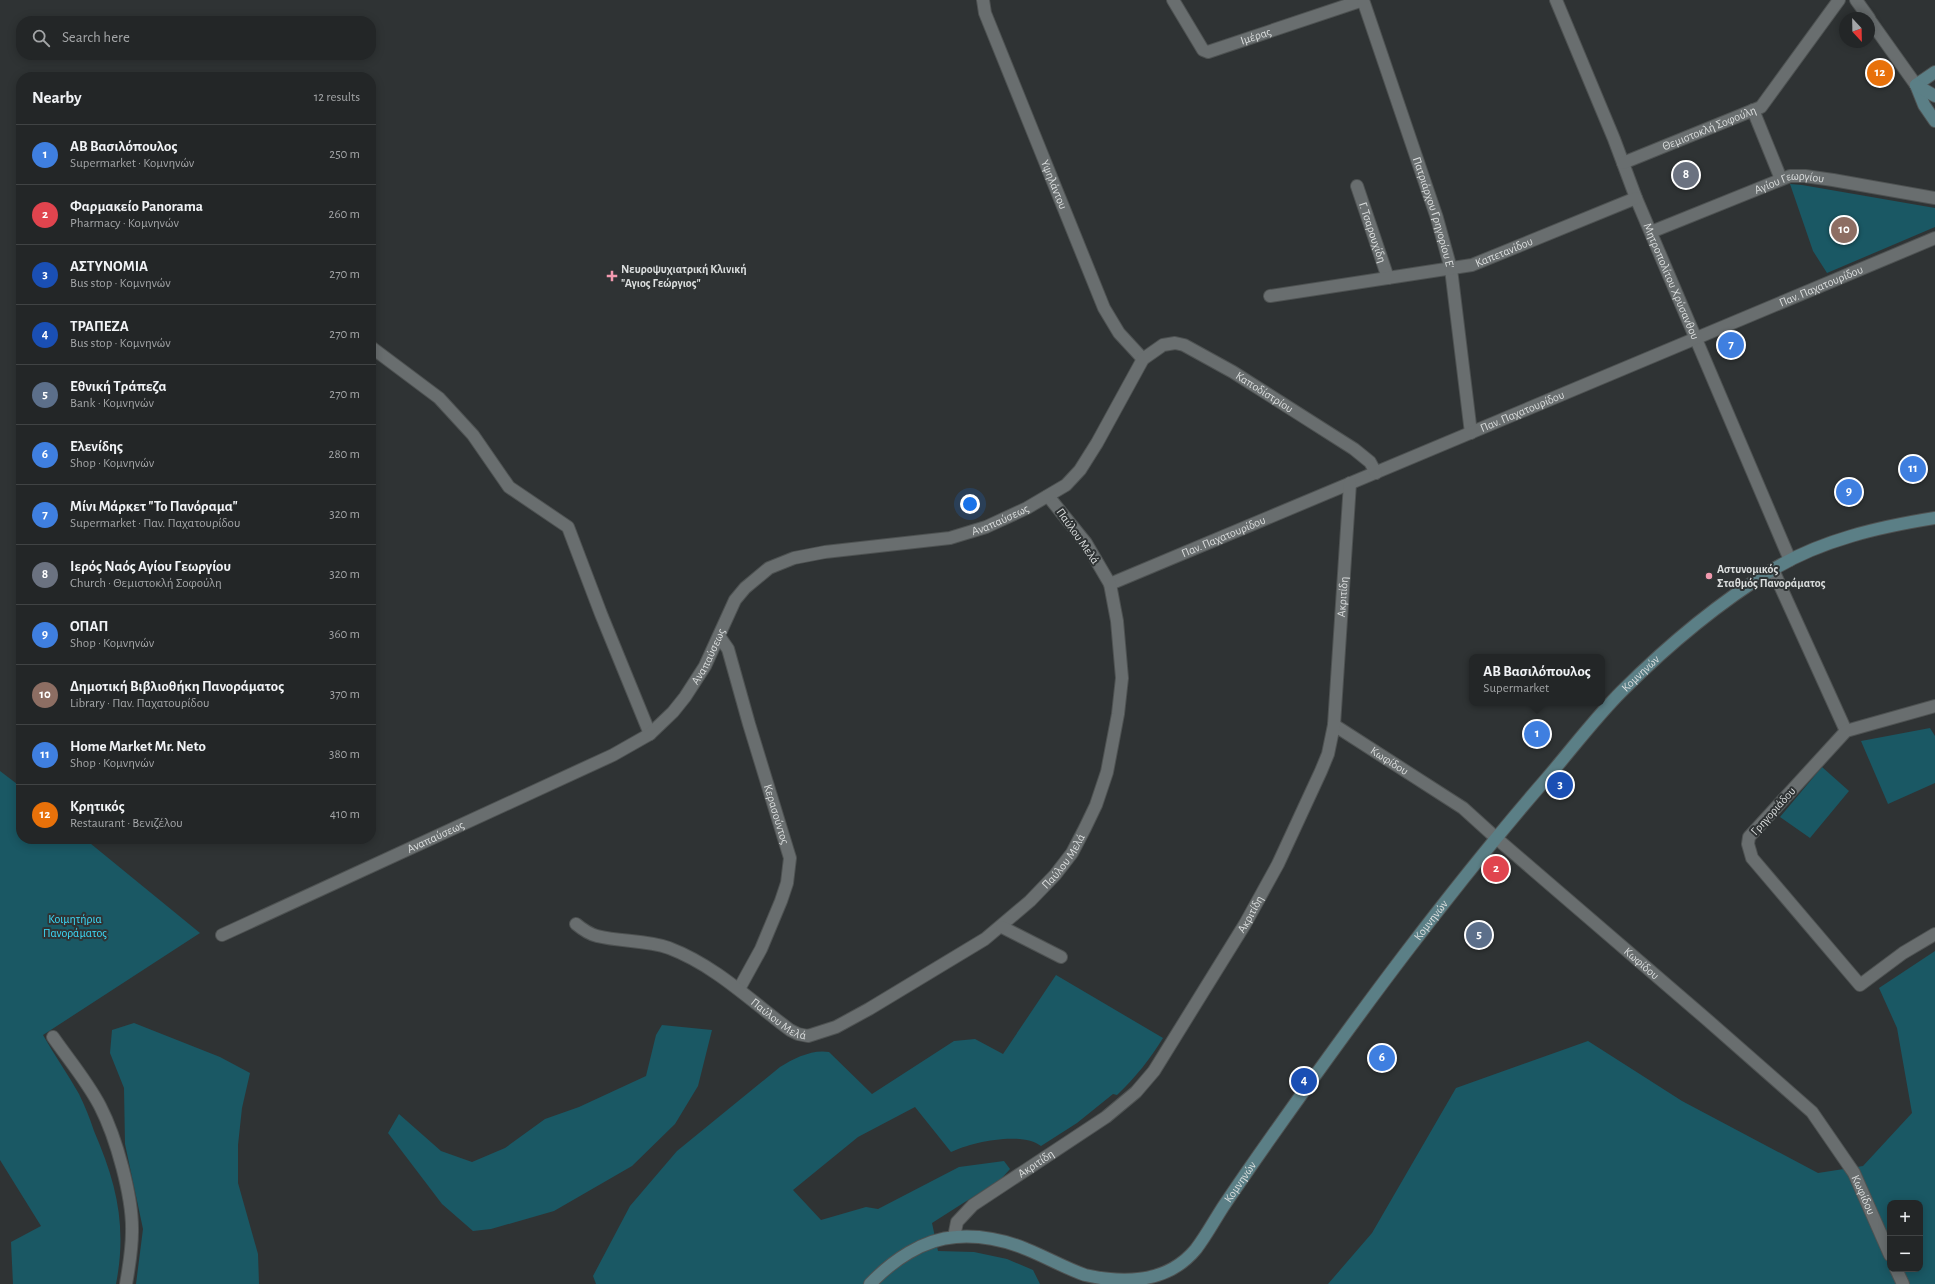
<!DOCTYPE html>
<html lang="en">
<head>
<meta charset="utf-8">
<style>
	body { margin:0; font-family:"Alegreya Sans",sans-serif; background:#2b2e2f; color:#f1f3f6 }
	.controls { position:absolute; right:12px; bottom:12px; display:grid; overflow:hidden; border-radius:8px; box-shadow:0 2px 10px #0003 }
	.controls button { width:36px; height:36px; display:grid; place-items:center; padding:0; border:0; border-bottom:1px solid #404344; background:#232627; color:#f1f3f6; font:20px sans-serif }
	.compass { position:absolute; left:1839px; top:12px; width:36px; height:36px; border-radius:50%; background:#232627; box-shadow:0 2px 10px #0003; rotate:158deg }
	.you { position:absolute; left:970px; top:504px; width:14px; height:14px; margin:-10px; border:3px solid #fff; border-radius:50%; background:#1a73e8; box-shadow:0 0 0 6px #1a73e833 }
	.badge { display:grid; place-items:center; width:26px; height:26px; border-radius:50%; background:#ea580c; color:#fff; font-size:13px; font-weight:700 }
	.pin { position:absolute; translate:-50% -50%; border:2px solid #fff; box-shadow:0 1px 4px #0006 }
	.popup { position:absolute; left:1469px; top:654px; width:136px; height:52px; box-sizing:border-box; display:grid; place-content:center; border-radius:8px; background:#232627; filter:drop-shadow(0 1px 3px #0005); font-size:13px; white-space:nowrap; color:#a3a5a7 }
	.popup b { font-size:15px; color:#f1f3f6 }
	.popup::after { content:''; position:absolute; left:50%; top:100%; margin-left:-8px; border:8px solid transparent; border-top-color:#232627 }
	.list { margin:0; padding:0; list-style:none }
	h2 { display:flex; justify-content:space-between; align-items:center; height:52px; margin:0; padding:0 16px; font-size:17px }
	h2 small { font-size:13px; font-weight:400; color:#a3a5a7 }
	.list li { display:grid; grid-template-columns:26px 1fr auto; gap:12px; align-items:center; box-sizing:border-box; height:60px; padding:0 16px; border-top:1px solid #404344 }
	.list b { display:block; font-size:15px; white-space:nowrap }
	.list p { margin:0; font-size:13px; white-space:nowrap; color:#a3a5a7 }
	.list em { font-size:13px; font-style:normal; color:#a3a5a7 }
	.icon { flex:none; width:22px; height:22px; fill:none; stroke:currentColor; stroke-width:2; stroke-linecap:round; stroke-linejoin:round }
	.map { position:relative; flex:none; width:1935px; height:1284px; overflow:hidden }
	.search { position:absolute; background:#232627; box-shadow:0 2px 10px #0003; left:16px; top:16px; width:360px; height:44px; display:flex; align-items:center; gap:10px; box-sizing:border-box; padding:0 14px; border-radius:16px; color:#a3a5a7; font-size:15px }
	.panel { position:absolute; background:#232627; box-shadow:0 2px 10px #0003; left:16px; top:72px; width:360px; height:772px; border-radius:16px }
	.map>svg:first-child { display:block }
	.green { fill:#1a5864; fill-rule:evenodd }
	.lines { fill:none; stroke-linecap:round; stroke-linejoin:round }
	.street-casing { stroke:#4e5252; stroke-width:14 }
	.secondary-casing { stroke:#4e5252; stroke-width:14 }
	.street { stroke:#696e6f; stroke-width:12 }
	.secondary { stroke:#5b7f86; stroke-width:12 }
	.poi-dot { fill:#f29aaf; stroke:#2f3334; stroke-width:1.5 }
	.labels { text-anchor:middle; stroke-width:4; stroke-linejoin:round; paint-order:stroke }
	.street-label { font-size:12px; fill:#dbdede; stroke:#2f3334 }
	.poi-label { font-size:12px; font-weight:bold; fill:#dbdede; stroke:#2f3334; text-anchor:start }
	.park-label { font-size:12px; fill:#3cdbfa; stroke:#2f3334 }
</style>
</head>
<body>
<div class="map">
<svg width="1935" height="1284" viewBox="0 0 1935 1284">
	<rect width="100%" height="100%" fill="#2f3334"/>
	<path class="green" d="M1790 184 1802 185 1935 208V227L1827 273 1813 251Z
		M1930 728 1935 736V783L1888 804 1861 741Z
		M1822 767 1849 791 1810 838 1780 817Z
		M0 771 21 787V839H85L200 933 43 1035C54 1055 68 1074 79 1094 85 1106 90 1119 94 1131 117 1184 127 1227 116 1284H13L11 1242 41 1226 0 1160Z
		M1935 951V1284H1328L1372 1233 1456 1088 1588 1041 1682 1101 1818 1173 1863 1166 1912 1113 1897 1028 1879 988ZM1890 1203H1920V1269H1890Z
		M1056 975 1163 1038C1150 1059 1136 1077 1117 1095L1113 1094 1077 1123 1041 1146C1022 1131 971 1142 951 1152L915 1107 858 1137 793 1190 821 1220 866 1207 878 1209 959 1167 1004 1161 1010 1169 1001 1179 932 1223 938 1251 974 1252 1007 1259 1033 1270 1040 1284H596L593 1276 630 1206 677 1151 780 1067C794 1058 813 1049 829 1052L872 1094 954 1041 975 1039 1003 1054Z
		M134 1023 220 1057 250 1073 242 1108 238 1145V1183L258 1254 259 1284H136L143 1229 125 1144 124 1088 110 1053 112 1030Z
		M662 1025 712 1030 698 1086 675 1124 632 1166 554 1211 491 1229 473 1231 442 1204 388 1133 399 1114 441 1151 472 1162 505 1148 545 1119 579 1107 646 1076 656 1035Z"/>
	<g class="lines">
		<g class="street-casing">
			<g id="street">
				<path id="s1" d="M983 0 985 13 1104 308 1119 333 1143 359"/>
				<path id="s2" d="M1173 0 1203 50 1208 52 1363 0"/>
				<path id="s3" d="M1363 0 1437 218 1451 269 1471 433"/>
				<path id="s4" d="M1556 0 1614 139 1636 198 1790 560"/>
				<path d="M1856 0 1869 18"/>
				<path d="M1869 19 1916 85"/>
				<path d="M1753 110 1781 179"/>
				<path id="s5" d="M1623 163 1761 107 1839 0"/>
				<path id="s6" d="M1357 186 1388 278"/>
				<path id="s7" d="M1651 232 1790 176H1805L1833 180 1935 198"/>
				<path id="s8" d="M1270 296 1472 265 1636 198"/>
				<path d="M371 347 439 398 473 435 509 487 568 527 601 614 650 734"/>
				<path d="M1773 570 1846 731"/>
				<path id="s9" d="M1110 584 1935 238"/>
				<path id="s10" d="M719 636 728 649 749 724 790 858 787 883 781 901 761 949 739 989"/>
				<path d="M1935 706 1846 731 1749 837 1748 844 1752 858 1860 985 1903 953 1935 934"/>
				<path id="s11" d="M1334 725 1463 808 1495 837 1704 1017 1812 1112 1854 1173 1890 1255"/>
				<path id="s12" d="M576 924C582 929 589 934 597 936 621 942 646 940 669 948 716 966 751 1001 790 1030L798 1034 808 1036 836 1027 869 1009 985 939 1030 901 1055 875 1072 853 1085 828 1096 805 1107 772 1118 714 1122 678 1117 621 1110 584 1086 543 1048 496"/>
				<path d="M1002 927 1061 957"/>
				<path id="s13" d="M222 935 613 755 650 734 673 712 685 697 705 666 735 600 745 588 769 568 794 558 825 552 950 538 986 527 1027 508 1066 485 1080 470 1097 443 1143 359 1163 345 1175 343 1184 345 1233 372 1354 449 1370 462 1376 473"/>
				<path d="M53 1037C69 1060 87 1081 100 1106 116 1137 133 1197 132 1232 132 1249 129 1267 126 1284"/>
				<path id="s14" d="M954 1237 957 1222 973 1205 1106 1117 1136 1092 1154 1071 1245 924 1278 864 1321 771 1328 754 1334 725 1350 483"/>
				<path d="M1896 1269 1903 1284"/>
			</g>
		</g>
		<g class="secondary-casing">
			<g id="secondary">
				<path d="M1916 85 1924 105 1935 121"/>
				<path d="M1916 85 1935 72"/>
				<path d="M1916 85 1935 96"/>
				<path id="s15" d="M870 1284C892 1261 923 1239 956 1237 979 1235 1005 1240 1026 1249 1046 1257 1065 1268 1085 1275 1125 1284 1168 1283 1196 1249 1206 1236 1214 1221 1223 1207 1239 1183 1255 1160 1272 1136 1359 1013 1448 892 1547 778 1572 749 1595 718 1622 691 1667 646 1717 604 1772 570 1821 540 1879 527 1935 518"/>
			</g>
		</g>
		<use href="#street" class="street"/>
		<use href="#secondary" class="secondary"/>
	</g>
	<g class="poi-dot">
		<path d="M610 270h4v4h4v4h-4v4h-4v-4h-4v-4h4z"/>
		<circle cx="1709" cy="576" r="4"/>
	</g>
	<g class="labels">
		<g class="street-label">
			<text dy="4" stroke="none"><textPath href="#s2" startOffset="114">Ιμέρας</textPath></text>
			<text dy="4" stroke="none"><textPath href="#s5" startOffset="93">Θεμιστοκλή Σοφούλη</textPath></text>
			<text dy="4" stroke="none"><textPath href="#s1" startOffset="198">Υψηλάντου</textPath></text>
			<text dy="4" stroke="none"><textPath href="#s7" startOffset="148">Αγίου Γεωργίου</textPath></text>
			<text dy="4" stroke="none"><textPath href="#s3" startOffset="224">Πατριάρχου Γρηγορίου Ε'</textPath></text>
			<text dy="4" stroke="none"><textPath href="#s6" startOffset="49">Γ. Τσαρουχίδη</textPath></text>
			<text dy="4" stroke="none"><textPath href="#s8" startOffset="239">Καπετανίδου</textPath></text>
			<text dy="4" stroke="none"><textPath href="#s4" startOffset="304">Μητροπολίτου Χρύσανθου</textPath></text>
			<text dy="4" stroke="none"><textPath href="#s9" startOffset="771">Παν. Παχατουρίδου</textPath></text>
			<text dy="4" stroke="none"><textPath href="#s13" startOffset="1280">Καποδίστρίου</textPath></text>
			<text dy="4" stroke="none"><textPath href="#s9" startOffset="447">Παν. Παχατουρίδου</textPath></text>
			<text dy="4" stroke="none"><textPath href="#s13" startOffset="918">Αναπαύσεως</textPath></text>
			<text transform="translate(1078 536) rotate(55)" y="4">Παύλου Μελά</text>
			<text dy="4" stroke="none"><textPath href="#s9" startOffset="123">Παν. Παχατουρίδου</textPath></text>
			<text dy="4" stroke="none"><textPath href="#s14" startOffset="785">Ακριτίδη</textPath></text>
			<text dy="4" stroke="none"><textPath href="#s13" startOffset="571">Αναπαύσεως</textPath></text>
			<text dy="4" stroke="none"><textPath href="#s15" startOffset="1085">Κομνηνών</textPath></text>
			<text dy="4" stroke="none"><textPath href="#s11" startOffset="66">Κωφίδου</textPath></text>
			<text transform="translate(1773 811) rotate(-48)" y="4">Γρηγοριάδου</text>
			<text dy="4" stroke="none"><textPath href="#s10" startOffset="188">Κερασούντος</textPath></text>
			<text dy="4" stroke="none"><textPath href="#s13" startOffset="235">Αναπαύσεως</textPath></text>
			<text dy="4" stroke="none"><textPath href="#s12" startOffset="577">Παύλου Μελά</textPath></text>
			<text dy="4" stroke="none"><textPath href="#s14" startOffset="449">Ακριτίδη</textPath></text>
			<text dy="4" stroke="none"><textPath href="#s15" startOffset="761">Κομνηνών</textPath></text>
			<text dy="4" stroke="none"><textPath href="#s11" startOffset="390">Κωφίδου</textPath></text>
			<text dy="4" stroke="none"><textPath href="#s12" startOffset="229">Παύλου Μελά</textPath></text>
			<text dy="4" stroke="none"><textPath href="#s14" startOffset="114">Ακριτίδη</textPath></text>
			<text dy="4" stroke="none"><textPath href="#s15" startOffset="437">Κομνηνών</textPath></text>
			<text dy="4" stroke="none"><textPath href="#s11" startOffset="714">Κωφίδου</textPath></text>
		</g>
		<g class="poi-label">
			<text x="621" y="273">Νευροψυχιατρική Κλινική<tspan x="621" dy="14">"Αγιος Γεώργιος"</tspan></text>
			<text x="1717" y="573">Αστυνομικός<tspan x="1717" dy="14">Σταθμός Πανοράματος</tspan></text>
		</g>
		<g class="park-label">
			<text x="75" y="923">Κοιμητήρια<tspan x="75" dy="14">Πανοράματος</tspan></text>
		</g>
	</g>
</svg>
<div class="controls">
<button>+</button>
<button>−</button>
</div>
<svg class="compass" viewBox="-18 -18 36 36"><path d="M0-13l5 13h-10z" fill="#e53935"/><path d="M0 13l5-13h-10z" fill="#a3a5a7"/></svg>
<div class="you"></div>
<div class="pin badge" style="left:1537px;top:734px;background:#3f7fe0">1</div>
<div class="popup"><b>ΑΒ Βασιλόπουλος</b>Supermarket</div>
<div class="pin badge" style="left:1496px;top:869px;background:#e0444e">2</div>
<div class="pin badge" style="left:1560px;top:785px;background:#1a4fb4">3</div>
<div class="pin badge" style="left:1304px;top:1081px;background:#1a4fb4">4</div>
<div class="pin badge" style="left:1479px;top:935px;background:#5c6f8a">5</div>
<div class="pin badge" style="left:1382px;top:1058px;background:#3f7fe0">6</div>
<div class="pin badge" style="left:1731px;top:345px;background:#3f7fe0">7</div>
<div class="pin badge" style="left:1686px;top:175px;background:#6b7280">8</div>
<div class="pin badge" style="left:1849px;top:492px;background:#3f7fe0">9</div>
<div class="pin badge" style="left:1844px;top:230px;background:#8d6e63">10</div>
<div class="pin badge" style="left:1913px;top:469px;background:#3f7fe0">11</div>
<div class="pin badge" style="left:1880px;top:73px;background:#e8710a">12</div>
<div class="search"><svg class="icon" aria-label="search" viewBox="0 0 24 24"><circle cx="10" cy="10" r="6"/><path d="M15 15l6 6"/></svg>Search here</div>
<section class="panel">
<h2>Nearby<small>12 results</small></h2>
<ul class="list">
<li><span class="badge" style="background:#3f7fe0">1</span><div><b>ΑΒ Βασιλόπουλος</b><p>Supermarket · Κομνηνών</p></div><em>250 m</em></li>
<li><span class="badge" style="background:#e0444e">2</span><div><b>Φαρμακείο Panorama</b><p>Pharmacy · Κομνηνών</p></div><em>260 m</em></li>
<li><span class="badge" style="background:#1a4fb4">3</span><div><b>ΑΣΤΥΝΟΜΙΑ</b><p>Bus stop · Κομνηνών</p></div><em>270 m</em></li>
<li><span class="badge" style="background:#1a4fb4">4</span><div><b>ΤΡΑΠΕΖΑ</b><p>Bus stop · Κομνηνών</p></div><em>270 m</em></li>
<li><span class="badge" style="background:#5c6f8a">5</span><div><b>Εθνική Τράπεζα</b><p>Bank · Κομνηνών</p></div><em>270 m</em></li>
<li><span class="badge" style="background:#3f7fe0">6</span><div><b>Ελενίδης</b><p>Shop · Κομνηνών</p></div><em>280 m</em></li>
<li><span class="badge" style="background:#3f7fe0">7</span><div><b>Μίνι Μάρκετ &quot;Το Πανόραμα&quot;</b><p>Supermarket · Παν. Παχατουρίδου</p></div><em>320 m</em></li>
<li><span class="badge" style="background:#6b7280">8</span><div><b>Ιερός Ναός Αγίου Γεωργίου</b><p>Church · Θεμιστοκλή Σοφούλη</p></div><em>320 m</em></li>
<li><span class="badge" style="background:#3f7fe0">9</span><div><b>ΟΠΑΠ</b><p>Shop · Κομνηνών</p></div><em>360 m</em></li>
<li><span class="badge" style="background:#8d6e63">10</span><div><b>Δημοτική Βιβλιοθήκη Πανοράματος</b><p>Library · Παν. Παχατουρίδου</p></div><em>370 m</em></li>
<li><span class="badge" style="background:#3f7fe0">11</span><div><b>Home Market Mr. Neto</b><p>Shop · Κομνηνών</p></div><em>380 m</em></li>
<li><span class="badge" style="background:#e8710a">12</span><div><b>Κρητικός</b><p>Restaurant · Βενιζέλου</p></div><em>410 m</em></li>
</ul>
</section>
</div>
</body>
</html>
